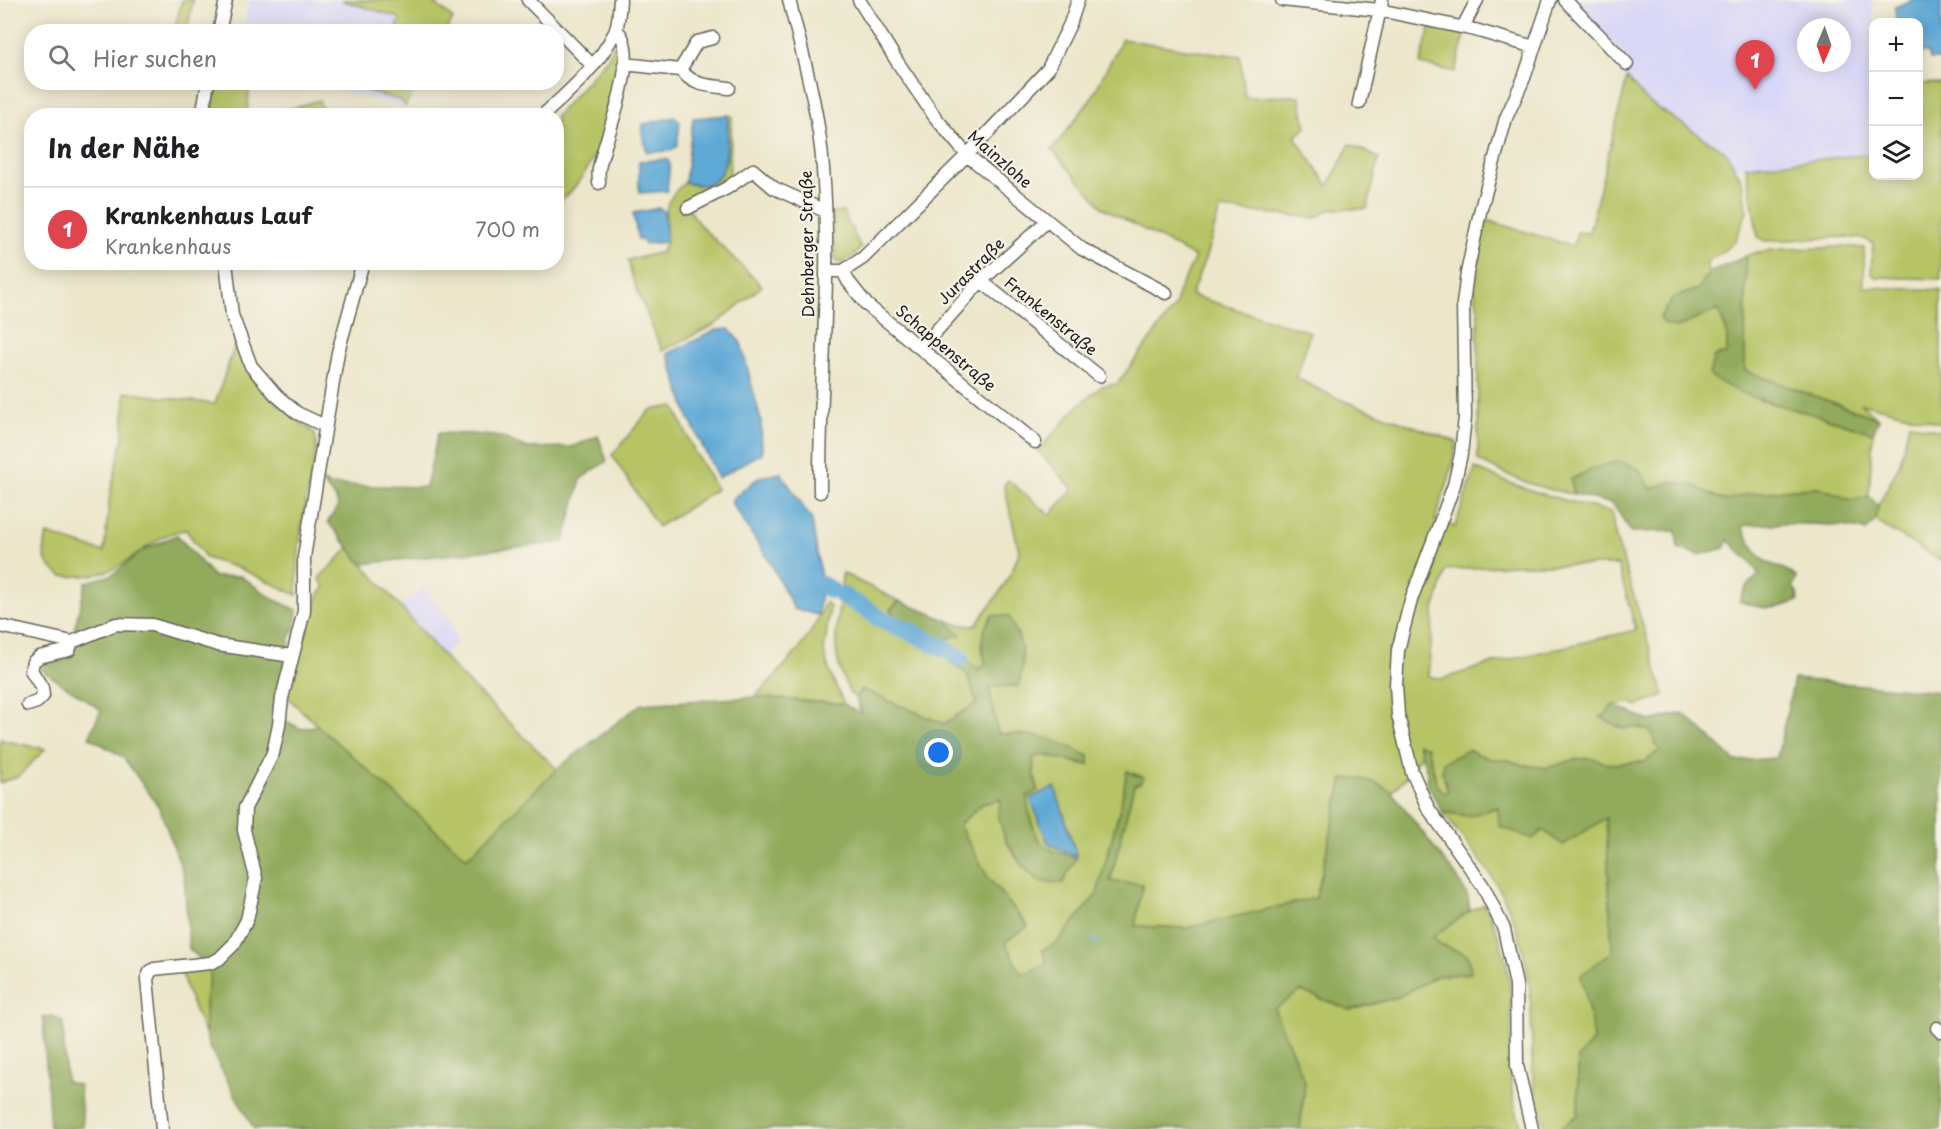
<!DOCTYPE html>
<html lang="de">
<head>
<meta charset="utf-8">
<style>
	body { margin:0; font-family:"Playpen Sans",sans-serif; background:#f6f6f6; color:#202124 }
	.controls { position:absolute; right:18px; top:18px; display:grid; overflow:hidden; border-radius:12px; box-shadow:0 3px 15px #0003 }
	.controls button { width:54px; height:54px; display:grid; place-items:center; padding:0; border:0; border-bottom:2px solid #e0e0e0; background:#fff; color:#202124; font:30px sans-serif }
	.compass { position:absolute; left:1797px; top:18px; width:54px; height:54px; border-radius:50%; background:#fff; box-shadow:0 3px 15px #0003; rotate:182deg }
	.you { position:absolute; left:939px; top:753px; width:21px; height:21px; margin:-15px; border:4px solid #fff; border-radius:50%; background:#1a73e8; box-shadow:0 0 0 9px #1a73e833 }
	.badge { display:grid; place-items:center; width:39px; height:39px; border-radius:50%; background:#d1495b; color:#fff; font-size:20px; font-weight:700 }
	.pin { position:absolute; translate:-50% -50px; filter:drop-shadow(0 2px 3px #0008) }
	.pin::after { content:''; position:absolute; top:32px; width:21px; height:18px; background:inherit; clip-path:polygon(0 0,100% 0,50% 100%) }
	.list { margin:0; padding:0; list-style:none }
	h2 { display:flex; justify-content:space-between; align-items:center; height:78px; margin:0; padding:0 24px; font-size:26px }
	h2 small { font-size:20px; font-weight:400; color:#757577 }
	.list li { display:grid; grid-template-columns:39px 1fr auto; gap:18px; align-items:center; box-sizing:border-box; height:84px; padding:0 24px; border-top:2px solid #e0e0e0 }
	.list b { display:block; font-size:22px; white-space:nowrap }
	.list p { margin:0; font-size:20px; white-space:nowrap; color:#757577 }
	.list em { font-size:20px; font-style:normal; color:#757577 }
	.icon { flex:none; width:33px; height:33px; fill:none; stroke:currentColor; stroke-width:2; stroke-linecap:round; stroke-linejoin:round }
	.map { position:relative; flex:none; width:1941px; height:1129px; overflow:hidden }
	.search { position:absolute; background:#fff; box-shadow:0 3px 15px #0003; left:24px; top:24px; width:540px; height:66px; display:flex; align-items:center; gap:15px; box-sizing:border-box; padding:0 21px; border-radius:24px; color:#757577; font-size:22px }
	.panel { position:absolute; background:#fff; box-shadow:0 3px 15px #0003; left:24px; top:108px; width:540px; height:162px; border-radius:24px }
	.map>svg:first-child { display:block }
	.built { fill:#d9d7f7; fill-rule:evenodd }
	.green { fill:#b7c466; stroke:#6a7041; stroke-width:1.5; fill-rule:evenodd }
	.forest { fill:#91aa5b; stroke:#56633c; stroke-width:1.5 }
	.water { fill:#5ea9d6; stroke:#3d6279; stroke-width:1.5 }
	.lines { fill:none; stroke-linecap:round; stroke-linejoin:round }
	.stream { stroke:#5ea9d6; stroke-width:3 }
	.river { stroke:#5ea9d6; stroke-width:18 }
	.minor-casing { stroke:#656359; stroke-width:15 }
	.minor { stroke:#fff; stroke-width:12 }
	.labels { text-anchor:middle; stroke-width:4.5; stroke-linejoin:round; paint-order:stroke }
	.street-label { font-size:16px; fill:#1c1c1c; stroke:#f7f3e8 }
</style>
</head>
<body>
<div class="map">
<svg width="1941" height="1129" viewBox="0 0 1941 1129">
	<rect width="100%" height="100%" fill="#f7f3e8"/>
	<filter id="ink" filterUnits="userSpaceOnUse"><feTurbulence type="fractalNoise" baseFrequency=".0167" numOctaves="2"/><feDisplacementMap in="SourceGraphic" scale="12" xChannelSelector="R" yChannelSelector="G"/><feConvolveMatrix kernelMatrix="1 2 1 2 8 2 1 2 1" color-interpolation-filters="sRGB"/></filter>
	<filter id="wash" filterUnits="userSpaceOnUse"><feTurbulence type="fractalNoise" baseFrequency=".008" numOctaves="4" result="noise"/><feDisplacementMap in="SourceGraphic" scale="24" xChannelSelector="R" yChannelSelector="G"/><feGaussianBlur stdDeviation="1.35" result="paint"/><feColorMatrix in="noise" values="0 0 0 0 0 0 0 0 0 0 0 0 0 0 0 0 0 1.4 0 .05"/><feComposite in="paint" operator="in"/></filter>
	<g filter="url(#wash)">
		<rect width="100%" height="100%" fill="#ece6ca"/>
		<path class="built" d="M249 0H431L453 19 446 31 243 32Z
			M1572 0H1872L1874 22 1873 154 1735 168 1727 152 1647 101 1620 71 1629 61ZM1806 27H1842V63H1806Z
			M313 83H418L405 107Z
			M423 587 450 620 456 636 455 644 442 655 401 608Z"/>
		<path class="green" d="M182 0H193L187 31H174Z
			M341 0H431L453 19 446 31H396L400 18Z
			M1430 27 1465 35 1455 72 1420 64Z
			M1122 39 1198 51 1240 56 1245 97 1300 96 1306 128 1295 137 1328 186 1350 144 1379 158 1367 209H1331L1315 218 1220 209 1206 256 1191 295 1310 332 1297 378 1334 397 1457 442 1448 482 1435 520 1455 527 1475 468C1522 490 1561 500 1612 512L1614 531 1664 695 1638 706 1631 703 1613 705 1605 715 1601 717 1623 729 1633 727 1649 730 1660 750 1645 762 1609 764 1590 758 1546 768 1523 765 1508 760 1490 759 1468 750 1443 771 1448 793H1444L1437 785 1430 756 1418 745 1421 755 1406 777 1392 792 1376 783 1343 779 1316 898 1186 928 1135 926 1110 882 1134 785 1143 777 1127 771 1121 804 1097 894 1057 943 1043 950 1047 963 1022 975 1005 942 1028 926 989 879 959 825 982 804 1001 799 1006 841 1022 866 1040 882 1076 859C1066 855 1053 852 1044 846 1034 838 1027 808 1027 796L1038 790 1034 774 1033 757 1043 755 1088 765 1089 757C1052 738 1039 733 998 734L988 687 996 686H1018C1025 664 1024 654 1017 632L981 645 986 665 978 669 947 645 944 639 960 635 946 620 957 624 975 626C991 604 1013 578 1019 551L1004 485 1008 480 1050 515 1073 489 1038 451 1080 404 1102 386 1117 384 1176 305 1178 293 1195 257 1103 208 1052 150 1091 99ZM1514 565H1618L1636 630 1486 665 1442 679 1428 676 1434 611 1446 570ZM1055 788 1077 856 1030 798Z
			M614 46H621C620 60 621 75 619 89 611 124 588 183 557 203L556 116 607 59Z
			M1627 78 1647 101 1727 153 1742 182 1747 212 1734 243 1706 263 1709 273 1698 289 1673 298 1660 317 1664 324 1699 316 1718 309 1727 332V353L1759 400 1816 415 1873 433 1869 496 1850 500 1822 488 1794 489 1749 494 1725 501 1692 485 1669 482 1651 490 1638 468 1571 479 1574 494C1537 489 1510 477 1478 460V308L1473 286 1486 220 1573 246 1577 232 1589 233Z
			M216 83H250L247 115H211Z
			M370 83V82L418 83 405 107 402 101 367 91Z
			M1941 83V279L1875 277 1871 273 1873 244 1865 239 1843 237 1765 241 1758 237 1746 166 1873 154 1874 176H1918L1919 84Z
			M319 100 324 115H272Z
			M728 115 732 116 729 182 686 204 698 223 762 286 716 324 662 351 633 280 628 260 662 252C675 223 651 212 685 182L696 186 723 169 727 157Z
			M832 212H843L861 248 852 257 844 262 838 263 835 259Z
			M1842 246 1864 248V287L1941 290V423L1860 403 1879 419 1745 371 1746 256C1771 245 1815 251 1842 246Z
			M236 341 249 373 266 394 315 434C319 457 309 482 305 505 299 535 297 564 297 595L241 569 206 558 186 530C156 532 135 561 108 571 92 577 77 577 61 576 42 561 42 558 47 534L104 552 110 494 123 437 125 392 215 404Z
			M674 406 694 451 717 489 658 527 612 455 650 410Z
			M1909 423 1941 431V561L1875 521 1878 506 1900 463Z
			M349 548 459 674 557 769 467 858 317 725 285 695 319 594 325 587 319 578Z
			M842 573 899 601 890 610 911 630 907 637 939 653 967 674 977 703 944 724 861 689 856 697 851 695C824 645 841 624 842 573Z
			M825 602 830 606 824 653 830 673 844 704 755 697C782 668 812 641 825 602Z
			M0 739 2 740 45 749 19 776 0 783Z
			M1498 807 1543 829 1606 817 1612 952 1592 1026 1593 1042 1578 1058V1115L1559 1129 1546 1128C1524 1077 1536 1036 1529 984 1525 950 1514 915 1497 885 1482 859 1460 836 1442 812L1468 816Z
			M1485 904C1500 934 1510 968 1511 1002 1512 1043 1504 1090 1523 1129H1300L1305 1082 1274 1009 1301 991 1351 1010 1398 997 1437 976 1470 973 1468 955 1440 944 1433 937 1470 911Z
			M201 968 211 969 205 1000V1034L186 989 181 970Z"/>
		<path class="forest" d="M1746 256 1745 371 1879 419 1873 433C1854 427 1834 420 1815 415 1778 404 1741 398 1709 375L1714 356 1727 353V332L1718 310 1676 328 1664 324 1660 317 1673 298 1698 289 1709 273Z
			M438 433 474 434 501 437 528 448 572 447 598 436 607 461 581 479 564 542 362 564 328 522 338 506 336 499 321 481 329 485 426 487Z
			M1618 461 1638 468 1651 489 1669 482 1692 485 1725 501 1749 494 1794 489 1822 488 1850 500 1869 496 1878 506 1875 521 1866 531C1845 522 1767 523 1742 526 1748 538 1757 559 1771 564 1784 569 1785 568 1797 578L1793 587 1797 593 1798 601C1775 610 1763 610 1739 601L1747 585 1759 575 1753 565 1728 540 1724 548 1699 555 1678 548 1676 531 1631 532 1613 504 1574 494 1571 479 1595 468Z
			M177 535 214 577 240 576 275 600 297 610 295 628 290 638 271 753 283 740 284 720 301 729 317 725 467 858 557 769 641 704 755 697 844 704 861 714 856 697 861 689 944 724 977 703 967 674 939 653 907 637 911 630 890 610 899 601 946 620 961 635 944 639 947 645 978 669 986 665C980 643 980 635 992 615L1009 616C1022 643 1027 657 1018 686H996L989 688 998 734C1039 733 1053 738 1089 756V765L1043 755 1033 758 1034 774 1038 790 1027 796C1027 808 1034 838 1044 846 1053 852 1067 855 1076 858L1063 883 1040 882 1023 866 1006 841 998 815 1001 799 982 804 959 825 989 879 1028 926 1005 942 1022 975 1047 963 1042 950 1057 943 1097 894 1121 804 1127 771 1135 775 1144 777 1140 783 1134 785 1110 881 1143 884 1135 926 1186 928 1316 898 1343 779 1359 778 1376 783 1392 792 1456 876 1468 897 1470 911 1433 937 1440 944 1468 955 1471 973 1437 976 1398 997 1350 1010 1301 991 1274 1009 1305 1082 1300 1129H254L209 1047C201 1021 206 996 211 969L189 949 184 875 159 807 123 757 89 737 101 710 40 669 69 650 86 582 112 575 143 550Z
			M1794 679 1941 692V1129H1559L1578 1115V1058L1593 1041 1592 1026 1581 975 1612 952 1606 818 1563 845 1543 830 1533 839 1499 826 1498 807 1468 816 1442 812 1427 783 1428 775 1418 744 1427 747 1437 785 1444 793 1448 792 1442 771 1443 762 1468 750 1490 759 1508 760 1523 765 1546 768 1577 759 1590 758 1609 764 1645 762 1660 750 1649 730 1633 727 1623 729 1600 717 1605 715 1613 705 1650 721 1683 713 1735 761 1777 758Z
			M53 1016 63 1022 66 1082 79 1085 83 1126 70 1129H50L43 1017Z"/>
		<path class="water" d="M1913 0H1941V59H1930L1928 53 1919 52 1918 22H1896L1895 7Z
			M728 115C727 146 732 198 685 182L693 118Z
			M674 117 680 122 677 146 670 151 647 152 642 134 643 124Z
			M667 159 670 164 667 191 639 193V161Z
			M659 208 664 211 667 242 644 244 643 240H638L633 213Z
			M729 329 741 343 761 421 762 453 718 478 688 416 668 354 716 330Z
			M781 473 812 520 822 585 818 615 794 609 770 562 732 504V499L759 477Z
			M1055 787 1077 857 1048 843 1030 798Z"/>
		<g class="lines">
			<path class="stream" d="M1093 940 1094 941
				M1096 942 1098 943"/>
			<path class="river" d="M822 585 831 590
				M843 596C853 603 870 609 877 617L922 637 935 645 943 647 960 658"/>
		</g>
	</g>
	<g filter="url(#ink)">
		<g class="lines">
			<g class="minor-casing">
				<path id="minor" d="M528 0 593 66
					M789 0C803 56 819 111 823 169 832 277 819 385 820 492
					M859 0 898 63 935 117 967 155 1082 249 1166 293
					M1282 0 1379 10 1475 30 1534 47
					M1565 0 1627 64
					M1463 27 1477 0
					M219 32 226 0
					M713 38 697 42 680 70C696 87 707 85 729 88
					M624 64 680 70
					M1359 103 1382 0
					M202 116 208 82
					M542 116C569 92 599 65 615 32 619 23 619 10 620 0
					M599 183C599 179 598 174 599 169 603 141 644 51 616 30
					M688 208 727 188 753 170 774 188 825 211
					M226 262 232 315 251 366 276 395 297 413 325 426
					M826 271H843L863 258 967 155 1048 69 1070 24 1078 0
					M843 271 848 281 867 305 1035 442
					M981 281 1099 376
					M921 348 981 281 1047 221
					M0 626 72 642
					M28 705 37 702 43 696 42 688 31 670 33 662 39 657 69 650 72 642 116 624 152 625 218 645 292 656
					M1937 1028 1941 1032
					M162 1129 147 979 150 972 154 969 210 963 219 959 234 944 247 920 256 878 244 830 245 808 273 753 279 725 282 698 304 611V557L338 352 363 262
					M1532 1129 1517 1066 1516 985 1504 929 1483 886 1428 808 1412 772 1398 715 1396 685 1398 650 1411 600 1454 485 1461 454 1465 417 1463 304 1467 273 1480 212 1506 118 1524 78 1550 0"/>
			</g>
			<use href="#minor" class="minor"/>
		</g>
	</g>
	<g class="labels">
		<g class="street-label">
			<text transform="translate(1000 159) rotate(41)" y="6">Mainzlohe</text>
			<text transform="translate(807 244) rotate(-91)" y="6">Dehnberger Straße</text>
			<text transform="translate(971 271) rotate(-45)" y="6">Jurastraße</text>
			<text transform="translate(1051 316) rotate(39)" y="6">Frankenstraße</text>
			<text transform="translate(946 348) rotate(40)" y="6">Schappenstraße</text>
		</g>
	</g>
</svg>
<div class="controls">
<button>+</button>
<button>−</button>
<button><svg class="icon" aria-label="layers" viewBox="0 0 24 24"><path d="M12 4l9 5-9 5-9-5zM3 14l9 5 9-5"/></svg></button>
</div>
<svg class="compass" viewBox="-18 -18 36 36"><path d="M0-13l5 13h-10z" fill="#e53935"/><path d="M0 13l5-13h-10z" fill="#757577"/></svg>
<div class="you"></div>
<div class="pin badge" style="left:1755px;top:90px;background:#e0444e">1</div>
<div class="search"><svg class="icon" aria-label="search" viewBox="0 0 24 24"><circle cx="10" cy="10" r="6"/><path d="M15 15l6 6"/></svg>Hier suchen</div>
<section class="panel">
<h2>In der Nähe<small></small></h2>
<ul class="list">
<li><span class="badge" style="background:#e0444e">1</span><div><b>Krankenhaus Lauf</b><p>Krankenhaus</p></div><em>700 m</em></li>
</ul>
</section>
</div>
</body>
</html>
